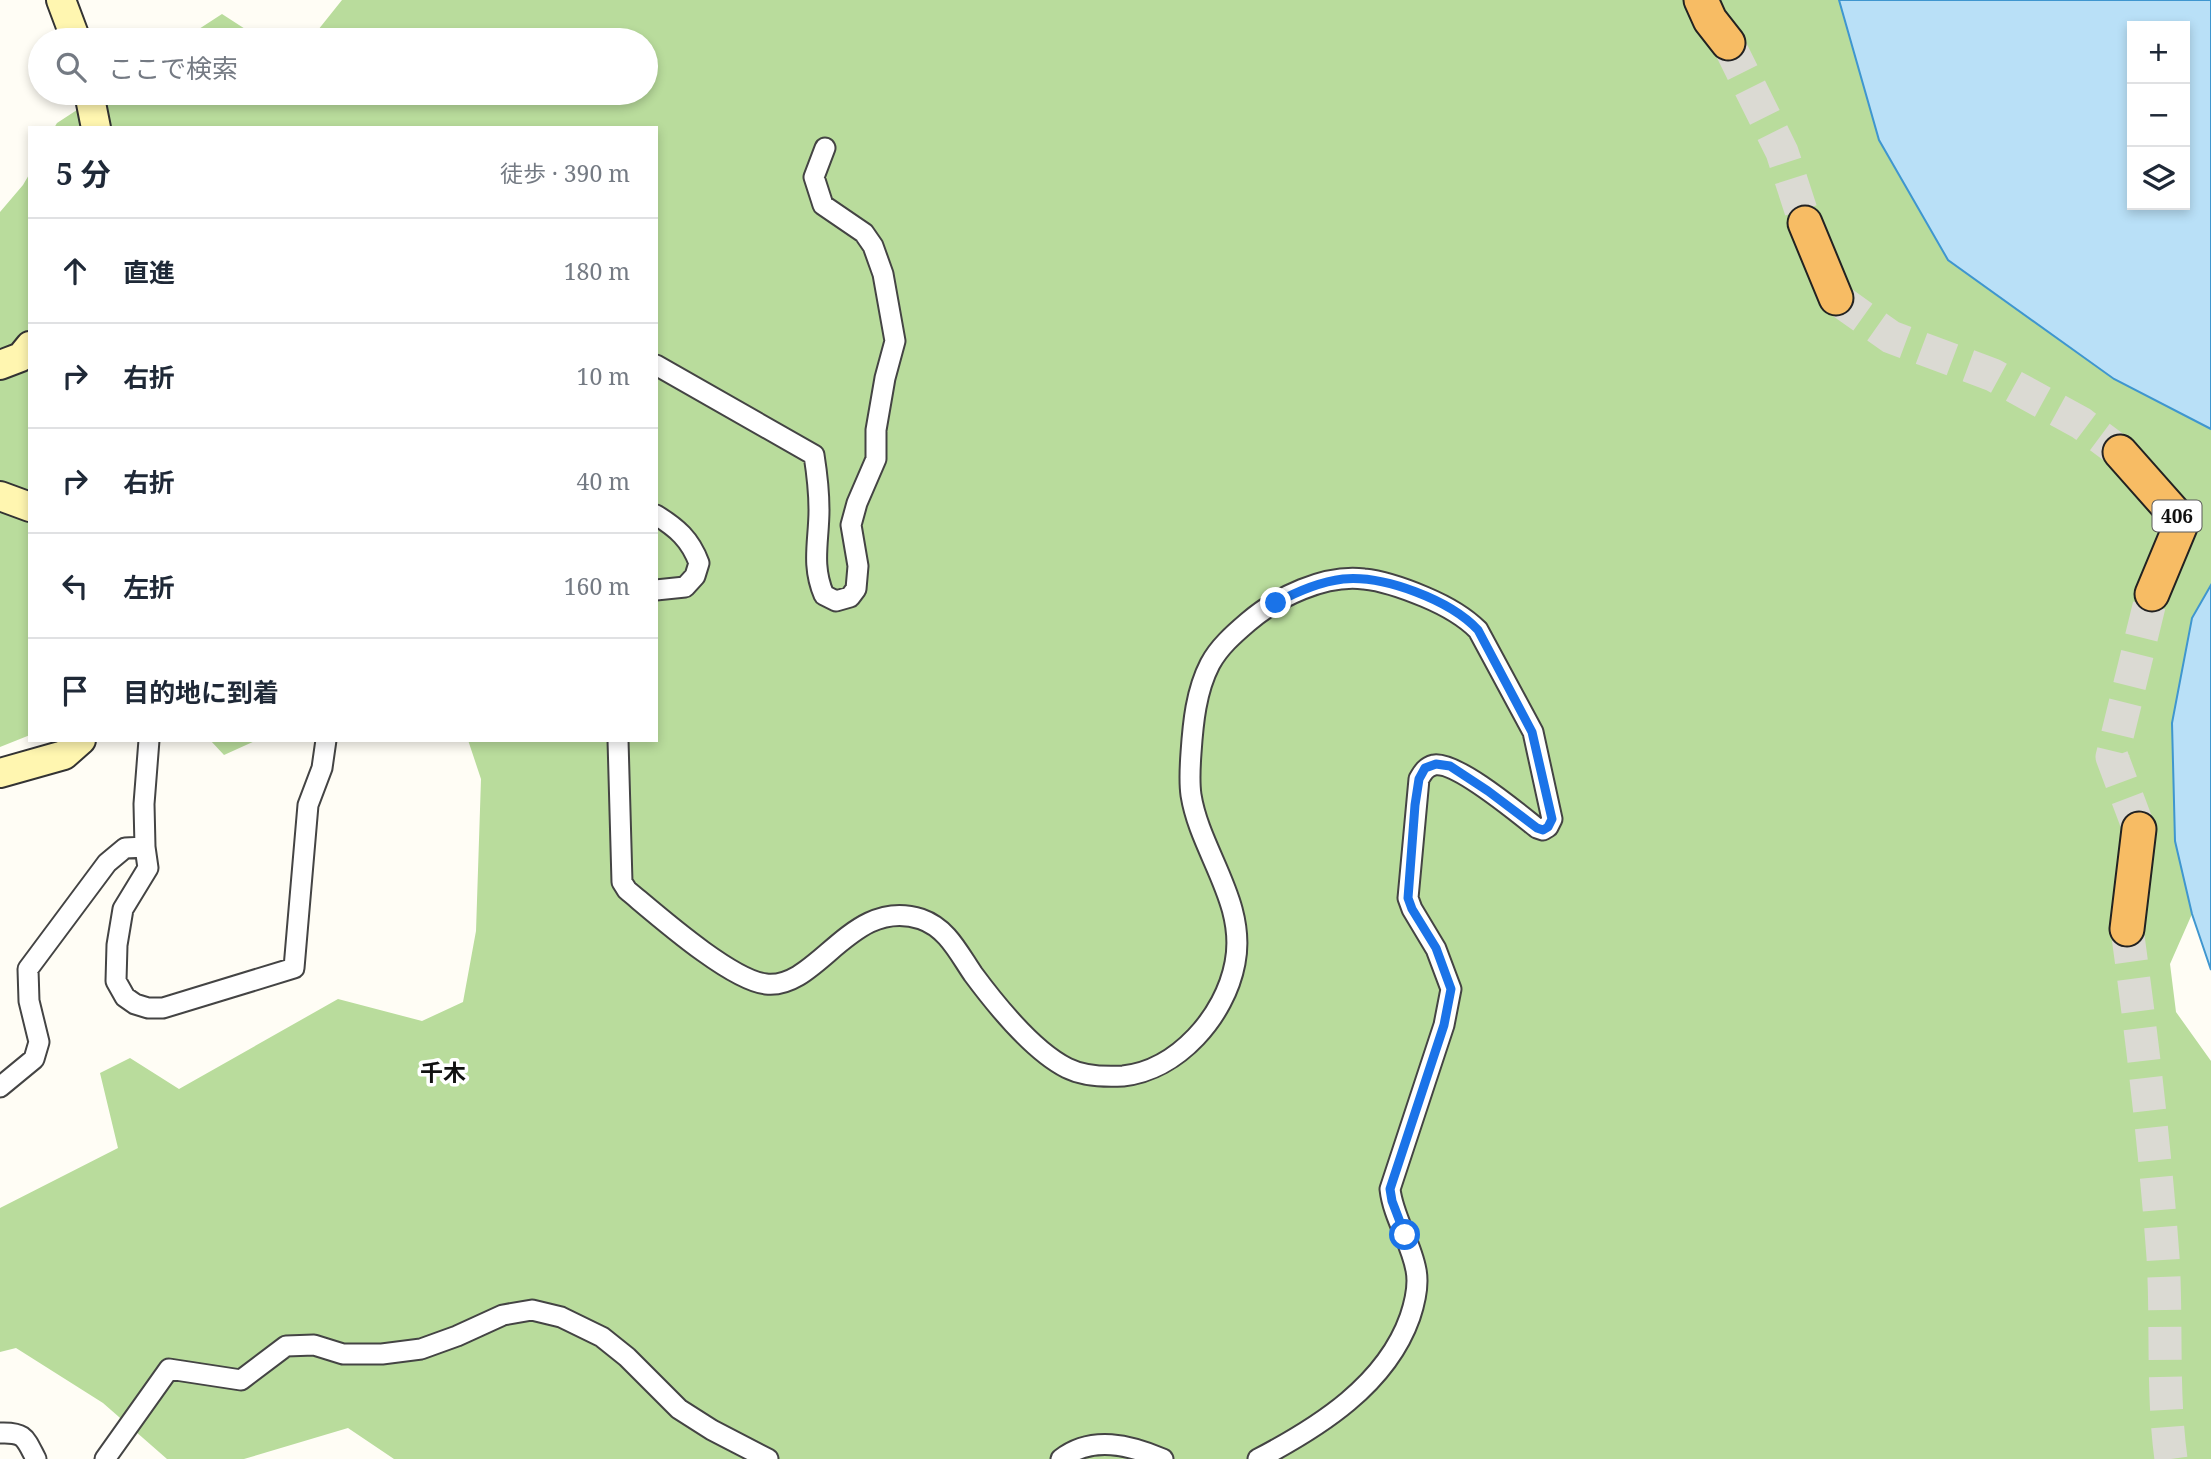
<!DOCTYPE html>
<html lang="ja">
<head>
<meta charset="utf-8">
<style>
	body { margin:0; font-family:"Noto Serif","Noto Sans JP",serif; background:#f2f2f3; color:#1f2937 }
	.controls { position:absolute; right:21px; top:21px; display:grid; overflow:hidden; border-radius:0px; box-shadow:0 4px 10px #0003 }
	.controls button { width:63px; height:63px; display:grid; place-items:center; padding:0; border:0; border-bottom:2px solid #e0e1e3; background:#fff; color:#1f2937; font:35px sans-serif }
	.stop { position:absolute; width:21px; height:21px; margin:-16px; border:5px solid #1a73e8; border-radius:50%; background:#fff }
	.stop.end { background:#1a73e8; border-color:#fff; box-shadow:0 2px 7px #0008 }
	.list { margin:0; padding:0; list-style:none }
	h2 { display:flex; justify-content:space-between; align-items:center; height:91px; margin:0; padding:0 28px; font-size:30px }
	h2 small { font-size:23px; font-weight:400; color:#747a83 }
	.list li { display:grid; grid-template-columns:46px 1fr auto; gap:21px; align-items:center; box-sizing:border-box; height:105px; padding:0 28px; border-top:2px solid #e0e1e3 }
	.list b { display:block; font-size:26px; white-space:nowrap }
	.list em { font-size:23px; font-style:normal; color:#747a83 }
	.icon { flex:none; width:38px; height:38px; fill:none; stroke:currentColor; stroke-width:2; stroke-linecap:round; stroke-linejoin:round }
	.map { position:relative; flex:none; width:2211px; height:1459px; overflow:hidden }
	.search { position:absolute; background:#fff; box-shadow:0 4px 10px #0003; left:28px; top:28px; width:630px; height:77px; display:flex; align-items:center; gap:18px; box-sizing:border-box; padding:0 24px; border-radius:38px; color:#747a83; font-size:26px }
	.panel { position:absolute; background:#fff; box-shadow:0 4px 10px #0003; left:28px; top:126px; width:630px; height:616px; border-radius:0px }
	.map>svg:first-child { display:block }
	.forest { fill:#b9dc9c }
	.water { fill:#b9e0f7; stroke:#3f96cf; stroke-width:2; fill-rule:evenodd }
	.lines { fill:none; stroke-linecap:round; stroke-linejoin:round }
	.trunk-tunnel { stroke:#dbdad3; stroke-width:33; stroke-dasharray:33 17; stroke-linecap:butt }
	.minor-casing { stroke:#444; stroke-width:23 }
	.secondary-casing { stroke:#333; stroke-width:32 }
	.trunk-casing { stroke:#222; stroke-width:37 }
	.minor { stroke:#fff; stroke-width:19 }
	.secondary { stroke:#fff6b0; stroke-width:28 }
	.trunk { stroke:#f7bc64; stroke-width:33 }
	.route { stroke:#1a73e8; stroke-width:9 }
	.labels { text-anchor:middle; stroke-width:7; stroke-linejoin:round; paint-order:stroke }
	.shield { fill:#fff; stroke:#585858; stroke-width:2 }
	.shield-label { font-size:19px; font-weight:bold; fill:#111 }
	.neighbourhood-label { font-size:23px; font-weight:bold; fill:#111; stroke:#fff }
</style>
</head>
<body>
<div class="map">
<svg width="2211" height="1459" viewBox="0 0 2211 1459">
	<rect width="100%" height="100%" fill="#fffdf5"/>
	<path class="forest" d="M342 0H1839L1879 140 1948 260 2114 379 2211 429V585L2192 618 2175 841 2192 914 2170 964 2176 1012 2211 1061V1459H394L348 1428 244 1459H167L103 1403 16 1348 0 1352V1208L118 1148 100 1073 130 1058 179 1089 338 999 422 1021 463 1002 476 931 481 779 468 740H656V128H54L57 123 103 93H646V40H310Z
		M222 14 262 40H182Z
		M30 173V735L0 747V212L23 185Z
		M210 740H257L224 755Z"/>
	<path class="water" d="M1839 0H2211V429L2114 379 1948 260 1879 140ZM2132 26H2185V205H2132Z
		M2211 585V970L2192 914 2175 841 2172 723 2192 618Z"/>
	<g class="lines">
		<path class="trunk-tunnel" d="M1728 43 1782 152 1805 223
			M1836 298 1891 337 1993 375 2081 423 2120 452
			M2139 829 2112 757 2152 594
			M2127 929C2142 1038 2155 1147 2163 1257 2167 1324 2162 1392 2171 1459"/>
		<g class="minor-casing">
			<path id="minor" d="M656 365 814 455C817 474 819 491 819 510 819 541 811 565 824 595L836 601 850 597 856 589 858 566 851 525 857 503 876 459V430L885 378 895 341 883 274 873 246 864 233 823 205 814 177 825 148
				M656 515C677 528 690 539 699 563L695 576 685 587 656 590
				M149 740 144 804 145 847 148 868 123 909 117 945 116 981 125 997 135 1004 148 1008H163L294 968 308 805 322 768 326 740
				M618 740 622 882 627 890C656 914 730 980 766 984 818 990 851 896 921 919 947 928 958 952 973 974 996 1005 1033 1051 1067 1068 1083 1076 1106 1077 1123 1076 1178 1070 1225 1016 1235 963 1247 902 1200 852 1191 795 1189 781 1190 767 1191 753 1193 723 1196 691 1210 664 1219 647 1234 634 1248 622 1277 597 1325 574 1364 579 1385 581 1406 589 1425 597 1444 605 1463 615 1478 630L1533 732 1552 819 1548 827 1543 830 1537 828C1518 813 1456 761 1434 765 1426 767 1423 772 1419 779L1408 898 1412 909 1436 949 1451 989 1444 1025 1390 1189C1393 1217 1411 1242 1416 1270 1419 1285 1415 1302 1410 1317 1386 1385 1319 1427 1258 1459
				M0 1087 34 1059 39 1042 29 1001 28 969 107 863 125 848 145 847
				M0 1433C25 1432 25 1438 36 1459
				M105 1459 169 1369 241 1380 286 1346 314 1345 343 1354H382L421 1349 457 1336 503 1315 532 1310 561 1317 602 1337 627 1357 679 1409 712 1430 768 1459
				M1061 1459C1092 1435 1130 1445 1163 1459"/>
		</g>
		<g class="secondary-casing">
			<path id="secondary" d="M61 0 76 40
				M89 93 96 128
				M0 365 21 357 30 346
				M0 496 30 507
				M0 773 64 755 81 740"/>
		</g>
		<g class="trunk-casing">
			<path id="trunk" d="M1701 0 1710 20 1728 43
				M1805 223 1836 298
				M2120 452 2182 522 2152 594
				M2127 929 2139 829"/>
		</g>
		<use href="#minor" class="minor"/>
		<use href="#secondary" class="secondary"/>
		<use href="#trunk" class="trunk"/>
	</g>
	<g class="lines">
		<path class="route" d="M1276 603C1296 592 1319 582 1343 579 1384 575 1450 600 1478 630L1532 732 1552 819 1548 827 1543 830 1537 828 1488 791 1450 766 1436 764 1425 768 1419 779 1415 805 1408 898 1412 909 1436 948 1451 989 1444 1025 1390 1189 1392 1201 1405 1235"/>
	</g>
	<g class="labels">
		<rect class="shield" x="2152.5" y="500.5" width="49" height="31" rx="5"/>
		<g class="shield-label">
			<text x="2177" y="523">406</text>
		</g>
		<g class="neighbourhood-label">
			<text x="443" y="1081">千木</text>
		</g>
	</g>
</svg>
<div class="controls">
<button>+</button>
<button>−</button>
<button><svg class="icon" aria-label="layers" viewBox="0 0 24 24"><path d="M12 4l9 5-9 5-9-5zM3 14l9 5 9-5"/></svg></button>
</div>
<div class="stop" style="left:1405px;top:1235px"></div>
<div class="stop end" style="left:1276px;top:603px"></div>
<div class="search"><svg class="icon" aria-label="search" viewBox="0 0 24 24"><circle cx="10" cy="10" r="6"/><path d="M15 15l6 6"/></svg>ここで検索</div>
<section class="panel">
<h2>5 分<small>徒歩 · 390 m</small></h2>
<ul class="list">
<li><svg class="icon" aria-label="ahead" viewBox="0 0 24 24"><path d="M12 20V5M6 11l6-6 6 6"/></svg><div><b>直進</b></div><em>180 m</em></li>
<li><svg class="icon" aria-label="right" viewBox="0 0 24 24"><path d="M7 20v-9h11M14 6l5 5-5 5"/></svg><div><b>右折</b></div><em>10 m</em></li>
<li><svg class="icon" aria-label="right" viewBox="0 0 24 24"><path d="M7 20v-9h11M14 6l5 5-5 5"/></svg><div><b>右折</b></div><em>40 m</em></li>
<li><svg class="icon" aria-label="left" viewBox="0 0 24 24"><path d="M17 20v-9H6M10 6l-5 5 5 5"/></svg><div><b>左折</b></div><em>160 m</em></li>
<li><svg class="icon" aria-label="arrive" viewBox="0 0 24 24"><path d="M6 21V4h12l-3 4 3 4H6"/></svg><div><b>目的地に到着</b></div></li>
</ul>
</section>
</div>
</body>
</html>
